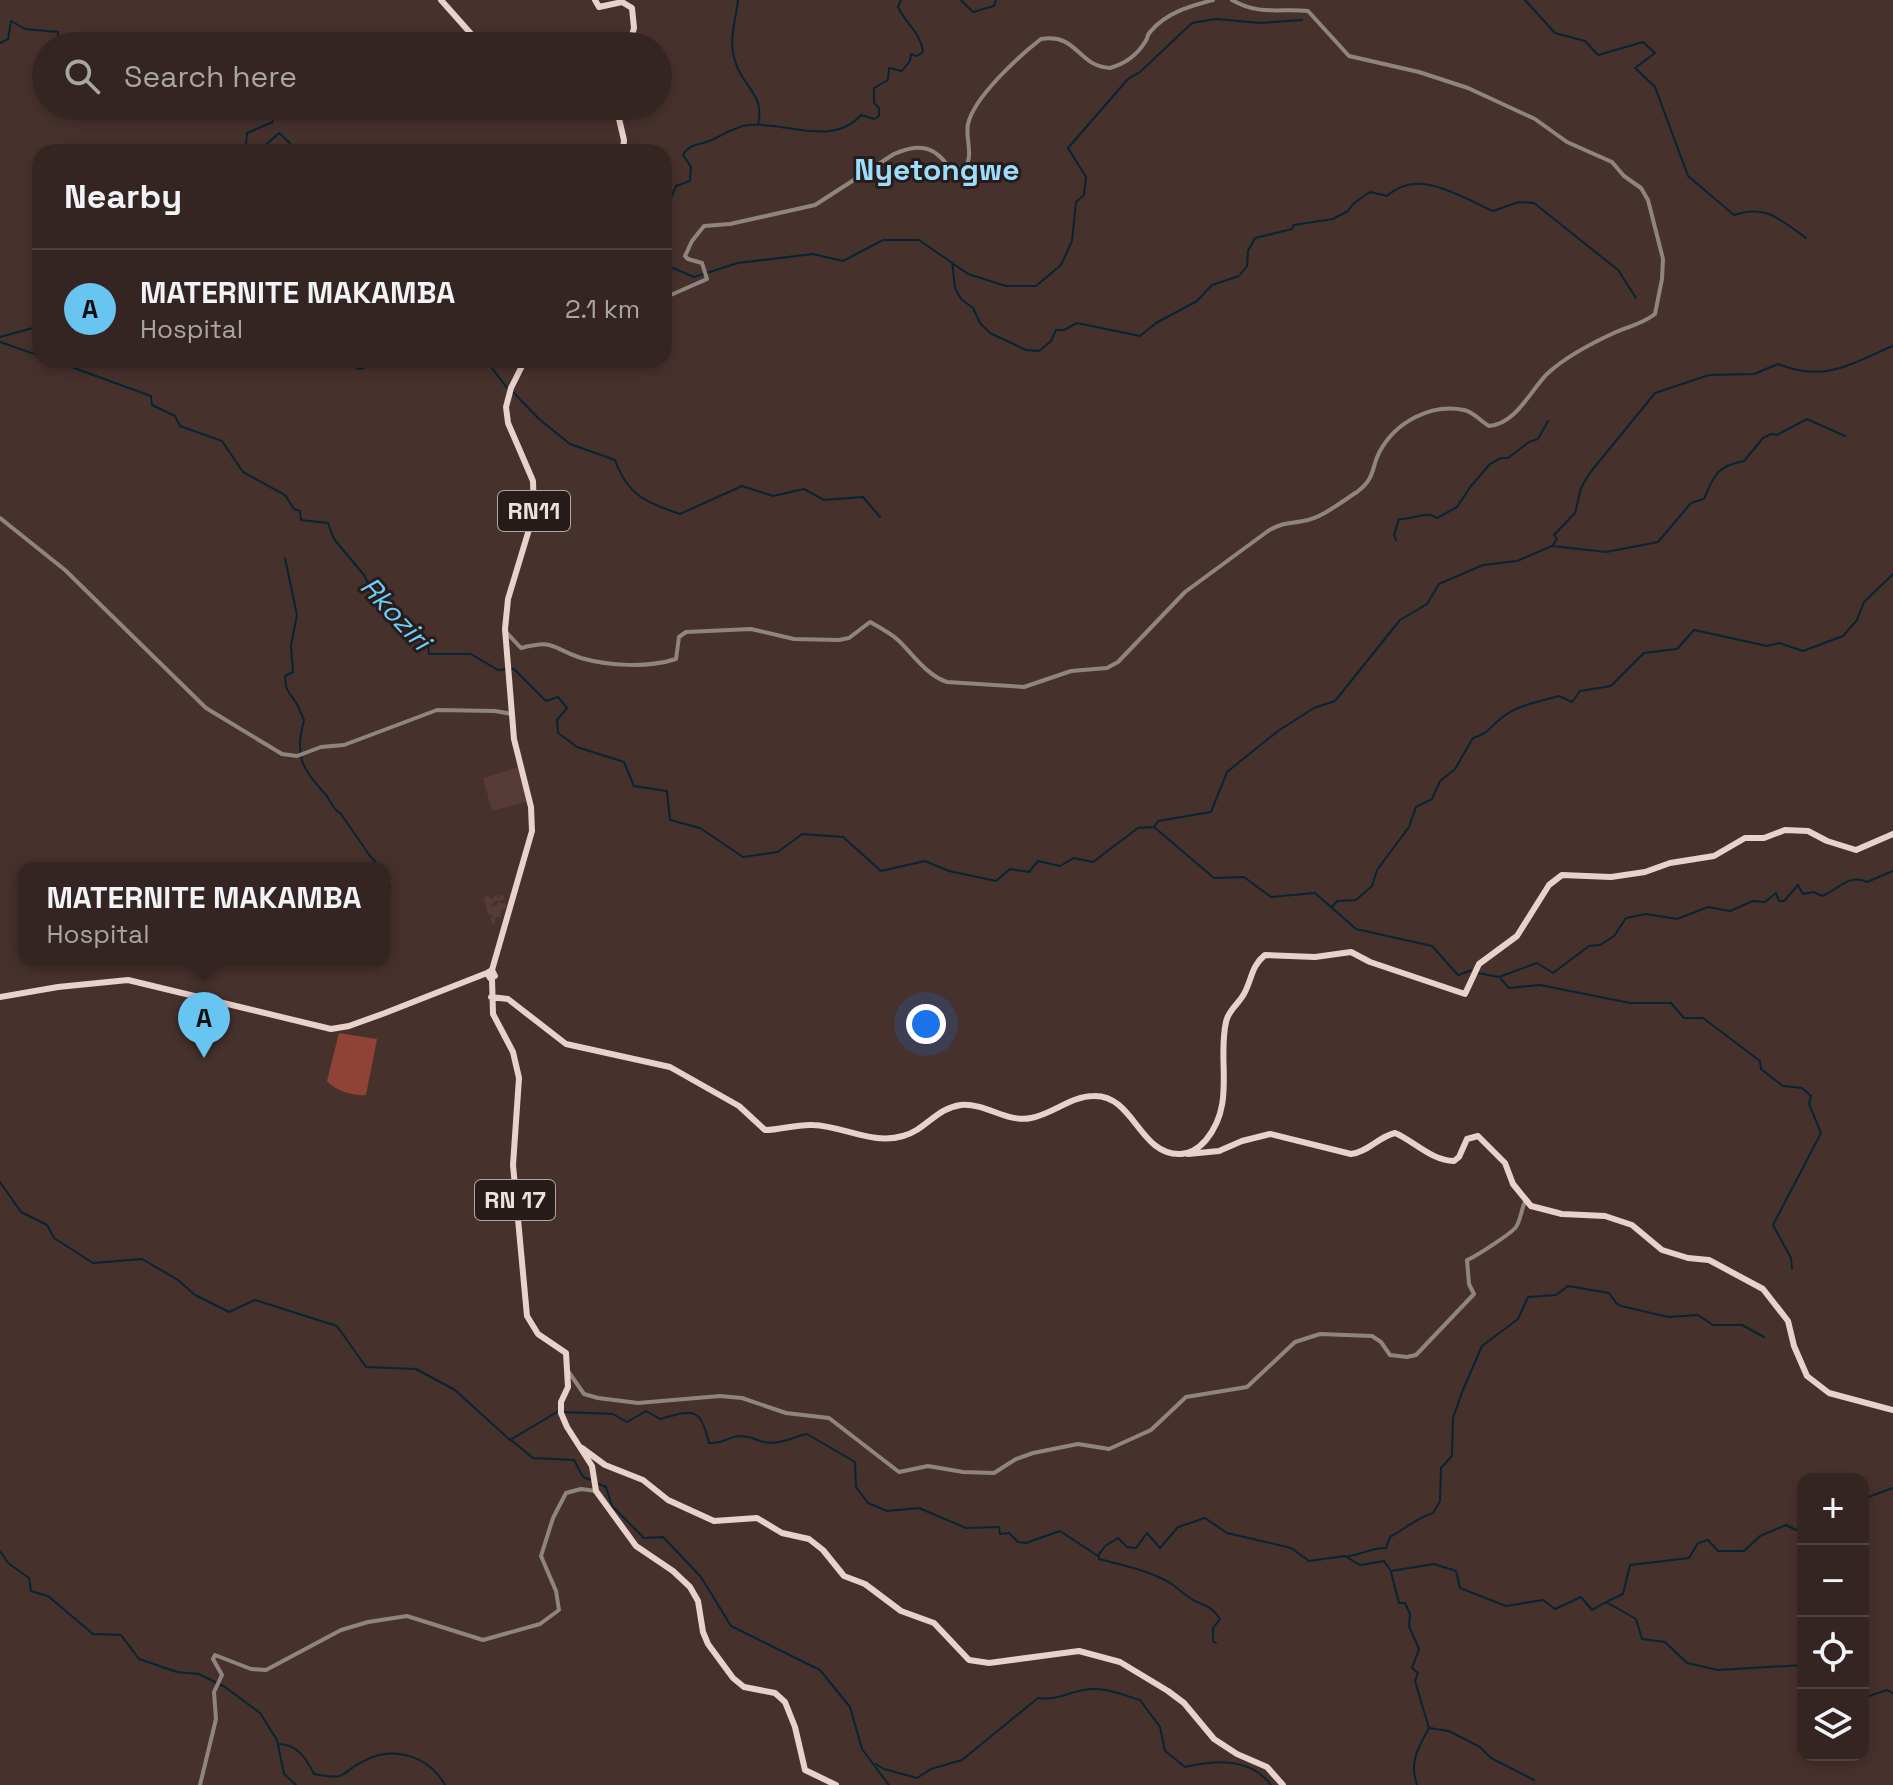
<!DOCTYPE html>
<html lang="en">
<head>
<meta charset="utf-8">
<style>
	body { margin:0; font-family:"Space Grotesk",sans-serif; background:#3d2d2a; color:#f1f3f6 }
	.controls { position:absolute; right:24px; bottom:24px; display:grid; overflow:hidden; border-radius:16px; box-shadow:0 4px 12px #0003 }
	.controls button { width:72px; height:72px; display:grid; place-items:center; padding:0; border:0; border-bottom:2px solid #4f4240; background:#352522; color:#f1f3f6; font:40px sans-serif }
	.you { position:absolute; left:926px; top:1024px; width:28px; height:28px; margin:-20px; border:6px solid #fff; border-radius:50%; background:#1a73e8; box-shadow:0 0 0 12px #1a73e833 }
	.badge { display:grid; place-items:center; width:52px; height:52px; border-radius:50%; background:#68c4f0; color:#111; font-size:26px; font-weight:700 }
	.pin { position:absolute; translate:-50% -66px; filter:drop-shadow(0 2px 4px #0008) }
	.pin::after { content:''; position:absolute; top:42px; width:28px; height:24px; background:inherit; clip-path:polygon(0 0,100% 0,50% 100%) }
	.popup { position:absolute; left:18px; top:862px; width:372px; height:104px; box-sizing:border-box; display:grid; place-content:center; border-radius:16px; background:#352522; filter:drop-shadow(0 2px 6px #0005); font-size:26px; white-space:nowrap; color:#aaa5a5 }
	.popup b { font-size:30px; color:#f1f3f6 }
	.popup::after { content:''; position:absolute; left:50%; top:100%; margin-left:-16px; border:16px solid transparent; border-top-color:#352522 }
	.list { margin:0; padding:0; list-style:none }
	h2 { display:flex; justify-content:space-between; align-items:center; height:104px; margin:0; padding:0 32px; font-size:34px }
	h2 small { font-size:26px; font-weight:400; color:#aaa5a5 }
	.list li { display:grid; grid-template-columns:52px 1fr auto; gap:24px; align-items:center; box-sizing:border-box; height:120px; padding:0 32px; border-top:2px solid #4f4240 }
	.list b { display:block; font-size:30px; white-space:nowrap }
	.list p { margin:0; font-size:26px; white-space:nowrap; color:#aaa5a5 }
	.list em { font-size:26px; font-style:normal; color:#aaa5a5 }
	.icon { flex:none; width:44px; height:44px; fill:none; stroke:currentColor; stroke-width:2; stroke-linecap:round; stroke-linejoin:round }
	.map { position:relative; flex:none; width:1893px; height:1785px; overflow:hidden }
	.search { position:absolute; background:#352522; box-shadow:0 4px 12px #0003; left:32px; top:32px; width:640px; height:88px; display:flex; align-items:center; gap:20px; box-sizing:border-box; padding:0 28px; border-radius:44px; color:#aaa5a5; font-size:30px }
	.panel { position:absolute; background:#352522; box-shadow:0 4px 12px #0003; left:32px; top:144px; width:640px; height:224px; border-radius:24px }
	.map>svg:first-child { display:block }
	.built { fill:#573b37 }
	.green { fill:#914237 }
	.lines { fill:none; stroke-linecap:round; stroke-linejoin:round }
	.stream { stroke:#062533; stroke-width:2 }
	.minor { stroke:#908482; stroke-width:4 }
	.major { stroke:#e9d1cc; stroke-width:6 }
	.labels { text-anchor:middle; stroke-width:6; stroke-linejoin:round; paint-order:stroke }
	.shield { fill:#261c1a; stroke:#b2a4a2; stroke-width:2 }
	.shield-label { font-size:24px; font-weight:bold; fill:#eedfdd }
	.water-label { font-size:28px; font-style:italic; fill:#6dcefd; stroke:#261c1a }
	.quarter-label { font-size:30px; font-weight:bold; fill:#9cddfe; stroke:#261c1a }
</style>
</head>
<body>
<div class="map">
<svg width="1893" height="1785" viewBox="0 0 1893 1785">
	<rect width="100%" height="100%" fill="#47312d"/>
	<path class="built" d="M519 767 529 801 492 811 483 778Z
		M496 894 498 899 500 894 504 896V900L495 901 490 907 497 905 498 902 507 904 505 909H502L501 917H496L494 926 490 919 494 916 488 914 484 898 487 896 492 900Z"/>
	<path class="green" d="M339 1033 377 1039 366 1095C353 1096 336 1091 327 1081Z"/>
	<g class="lines">
		<path class="stream" d="M738 0C736 19 729 38 734 57 740 86 766 93 758 125
			M961 0 973 12 994 6 996 0
			M1525 0 1555 33 1585 41 1598 55 1643 42 1655 53 1635 68 1655 87 1688 176 1734 215C1766 204 1781 220 1806 238
			M0 43 8 39 11 21 25 29 58 32V44L49 46
			M254 152 246 145 247 133 273 122 270 108 262 106
			M258 152 279 133 290 143 289 152
			M664 214 676 186 690 181 691 167 683 155C689 144 699 145 709 141 722 136 735 126 749 125 784 121 832 148 861 115L874 119 879 116V108L874 103V88L888 80 889 68 902 71 910 61 911 54 917 56 923 52C921 33 906 24 898 7L901 0
			M952 262 955 288 961 299 973 308 980 323 990 333 1026 350 1039 351 1051 341 1056 330H1064L1077 323 1140 336 1156 323 1197 301 1212 285 1239 276 1247 266 1248 251 1255 238 1292 229 1294 225 1333 219 1348 211 1354 203 1370 192 1387 196C1419 167 1460 197 1493 211L1519 202 1534 203 1618 270 1636 298
			M664 274 673 268 694 277 738 263 813 254 843 261 883 240H919L968 274 1006 286H1036L1061 265 1072 241 1076 202 1084 195 1086 177 1068 148 1128 79 1140 72 1192 23 1216 19 1261 23 1302 20
			M0 337 40 326
			M0 342 40 356
			M52 360 151 396 152 405 175 416 180 426 222 441 243 472 285 495 294 509 300 511 301 520 328 523 334 539 364 575 372 591 428 643 429 654H471L498 670 514 669 546 701 558 697 567 708 557 720 558 733 577 747 624 762 634 786 667 791 670 820 700 828 743 857 778 852 802 834 843 837 881 871 925 861 949 871 996 881 1010 869 1029 872 1038 861 1060 866 1074 858 1093 862 1138 828 1154 827 1214 878 1244 877 1271 897 1315 893 1356 929 1432 946 1458 975 1472 970
			M221 360 230 366 251 360
			M335 360 360 369 389 360
			M486 360 507 388
			M513 392 539 419 570 444 615 460C628 496 646 502 680 514L742 486 773 496 804 489 824 500 863 497 880 517
			M1396 540 1394 535 1399 519C1412 520 1425 510 1437 518L1457 507 1471 486 1490 464 1501 458H1508L1529 442 1538 439 1548 421
			M1553 545 1557 539 1554 535 1575 513 1581 488 1589 474 1655 393 1709 375 1754 374 1778 364C1824 383 1850 364 1893 346
			M285 558 297 615 291 645 293 672 285 676C286 692 287 689 295 701 299 707 302 716 304 720 294 757 302 768 326 795 331 801 333 810 341 814L370 856 381 868
			M1154 827 1158 821 1211 812 1227 772 1278 731 1314 708 1335 701 1400 620 1427 604 1439 584 1483 565 1517 561 1552 546 1606 552 1658 542 1691 503 1704 499C1714 475 1717 466 1744 461L1763 438 1771 434 1777 435 1807 419 1845 436
			M384 873 390 879 388 882 390 888
			M1332 907 1337 901 1356 900 1372 886 1377 870 1409 827 1416 807 1432 799 1440 781 1455 769 1473 738C1490 733 1490 726 1504 716 1519 705 1541 701 1559 696L1572 702 1580 691 1611 686 1644 653 1677 649 1694 630 1767 646 1779 643 1803 651 1843 636 1857 620 1864 602 1893 574
			M1478 973 1499 977 1537 963 1553 973 1589 946 1600 945 1614 936 1626 918 1646 914 1677 919 1708 907 1730 911 1753 901 1765 902 1776 893 1779 901H1784L1798 885 1803 894 1814 892 1822 896C1838 890 1849 873 1867 882L1893 871
			M1501 979 1509 988 1540 985 1630 1003H1671L1684 1018H1703L1760 1061 1761 1069 1783 1086 1802 1088 1811 1096 1809 1104 1821 1133 1773 1225 1791 1258 1792 1269
			M0 1182 21 1212 47 1225 54 1238 93 1263 142 1259 178 1280 195 1295 229 1312 255 1300 337 1326 366 1367 416 1369 455 1390 510 1440 557 1412
			M564 1412 613 1414 627 1422 646 1411 660 1419C693 1410 700 1406 709 1443 725 1444 726 1437 740 1436 750 1436 755 1440 764 1442 782 1445 792 1437 807 1434L855 1462 856 1487 868 1503 887 1511 919 1508 966 1528 999 1527 1000 1534 1009 1533 1018 1542 1026 1543 1060 1531 1098 1556 1105 1546 1118 1538 1127 1547 1136 1548 1147 1533 1160 1548 1178 1527 1205 1518 1227 1533 1291 1548 1309 1561 1345 1556 1360 1565 1384 1561 1391 1571 1434 1564 1456 1571 1460 1588 1506 1606 1543 1600 1555 1609 1581 1597 1592 1610 1606 1602 1636 1619 1642 1639 1665 1642 1687 1663 1718 1670 1803 1665
			M511 1440 533 1458 574 1460 583 1477 591 1480
			M597 1483 606 1487 612 1506 644 1538 663 1537 701 1577 731 1626 820 1670 850 1707 862 1749 889 1785
			M1863 1499 1893 1488
			M0 1551 8 1563 29 1578 31 1591 48 1596 93 1634 121 1635 139 1659 177 1672 199 1674 225 1687 260 1713 277 1740 284 1774 296 1785
			M1348 1556C1362 1555 1372 1547 1386 1548L1390 1537C1405 1529 1418 1517 1433 1513L1440 1501 1441 1468 1452 1456 1453 1418 1462 1392 1482 1346 1518 1319 1528 1297 1556 1295 1568 1286 1609 1293 1617 1304 1621 1306 1668 1317 1698 1315 1713 1325H1742L1764 1337
			M1099 1557V1559C1122 1565 1151 1571 1170 1583 1177 1587 1183 1594 1190 1598 1203 1607 1210 1603 1220 1619L1213 1628V1641L1216 1643
			M1391 1572 1399 1603H1405L1410 1614 1409 1626 1419 1649 1412 1668 1418 1673 1415 1681 1429 1728C1418 1748 1409 1762 1417 1785
			M1608 1601 1623 1594 1630 1565 1689 1558 1698 1543 1708 1540 1718 1551H1744L1760 1536 1786 1525 1796 1530 1803 1527
			M1863 1698 1887 1690 1893 1693
			M1429 1728 1449 1731 1480 1747 1491 1758 1534 1780
			M279 1744C298 1745 306 1758 314 1774 322 1775 333 1778 340 1776 347 1773 354 1765 362 1762 392 1745 428 1755 445 1785
			M876 1764 884 1769 917 1778 931 1769 962 1760 1038 1698C1063 1701 1073 1688 1095 1689 1111 1689 1126 1696 1140 1700L1160 1727 1165 1751 1185 1767C1215 1760 1250 1757 1271 1785"/>
		<path class="minor" d="M664 298 707 279 702 263 688 259 685 256 692 241 704 226 730 224 815 205 894 154C908 148 925 143 938 155 944 159 946 165 952 169L965 167C974 155 965 138 968 124 974 97 1019 56 1041 39 1078 33 1077 66 1110 68 1124 64 1137 55 1145 42 1150 35 1145 37 1151 31 1167 12 1191 6 1213 0
			M0 518 65 570 206 708 282 754 297 756 321 747 344 745 437 710 495 711 512 714
			M507 633 521 648C557 639 550 648 581 658 609 666 648 668 676 659L679 637 686 632 751 629 794 639 839 640 849 638 870 622C879 627 890 633 898 640 913 654 926 675 947 682L1024 687 1071 671 1107 668 1118 662 1185 592 1268 531C1280 523 1289 524 1303 521 1322 518 1341 502 1357 492 1376 478 1371 467 1380 451 1396 422 1431 403 1464 410 1474 412 1480 421 1489 426 1516 424 1530 391 1547 374 1566 356 1592 343 1616 332 1630 326 1642 324 1655 314L1662 279 1663 259 1648 200 1641 188 1624 176 1612 162 1567 142 1535 119 1468 88 1419 72 1349 56 1308 11C1280 8 1260 16 1232 0
			M568 1371 584 1394 598 1398 638 1403 720 1396 742 1398 786 1413 829 1418 899 1472 928 1466 963 1472 994 1473 1016 1459 1033 1453 1078 1444 1109 1449 1151 1430 1186 1397 1247 1387 1295 1342 1320 1334 1372 1336 1381 1342 1390 1355 1407 1357 1416 1355 1474 1294 1469 1284 1467 1260C1475 1257 1512 1233 1516 1227 1521 1219 1521 1210 1525 1202
			M200 1785 216 1719 214 1692 222 1675 213 1659 215 1655 251 1669 266 1670 341 1630 368 1622 407 1616 483 1640 540 1624 559 1610 556 1591 541 1556 553 1518 566 1493 581 1489 596 1491"/>
		<path class="major" d="M441 0 473 36 489 46
			M595 0 599 7 622 2 632 8 634 28 629 46
			M616 106 624 140 623 152
			M492 970 495 976 490 978 487 973 492 970 532 831 531 807 514 739 505 629 508 599 534 513 533 481 508 423 506 407 511 388 525 360
			M492 979 493 1014 513 1052 519 1078 513 1165 527 1316 538 1334 566 1353 568 1387 561 1402V1413L567 1427 592 1466 596 1491 636 1546 673 1571 690 1587 698 1601 703 1632 708 1644 733 1678 744 1687 775 1693 785 1702 795 1727 805 1770 836 1785
			M0 997 58 987 128 980 331 1029 349 1026 385 1013 487 973
			M491 997 508 999 566 1044 670 1067 739 1106 765 1130C781 1130 796 1124 813 1125 843 1126 872 1145 903 1136 926 1130 936 1108 961 1105 986 1103 1007 1123 1031 1118 1053 1114 1071 1096 1094 1096 1134 1095 1139 1155 1180 1154 1190 1154 1199 1148 1206 1140 1236 1104 1217 1061 1226 1022 1228 1010 1240 1003 1245 992 1252 978 1252 965 1265 955L1315 957 1351 952 1370 962 1465 994 1479 964 1517 936 1549 885 1562 875 1611 877 1645 872 1670 863 1714 856 1745 838H1764L1785 830 1808 831 1827 841 1856 850 1893 834
			M1188 1154 1219 1151 1242 1141 1270 1134 1351 1154C1368 1152 1378 1137 1395 1133 1414 1141 1432 1161 1454 1161L1459 1157 1467 1139 1478 1136 1505 1163 1513 1184 1531 1206 1562 1214 1605 1216 1632 1225 1662 1250 1688 1258 1709 1260 1763 1289 1788 1321 1794 1346 1807 1376 1829 1393 1893 1410
			M582 1448 605 1465 643 1480 668 1500 714 1521 757 1518 782 1533 809 1539 823 1550 844 1576 865 1584 901 1611 934 1623 969 1660 989 1663 1079 1651 1120 1662 1168 1691 1184 1703 1214 1739 1237 1754 1267 1767 1283 1785"/>
	</g>
	<g class="labels">
		<g class="shield">
			<rect x="498" y="491" width="72" height="40" rx="6"/>
			<rect x="475" y="1180" width="80" height="40" rx="6"/>
		</g>
		<g class="shield-label">
			<text x="534" y="519">RN11</text>
			<text x="515" y="1208">RN 17</text>
		</g>
		<g class="water-label">
			<text transform="translate(396 613) rotate(47)" y="10">Rkoziri</text>
		</g>
		<g class="quarter-label">
			<text x="937" y="180">Nyetongwe</text>
		</g>
	</g>
</svg>
<div class="controls">
<button>+</button>
<button>−</button>
<button><svg class="icon" aria-label="locate" viewBox="0 0 24 24"><circle cx="12" cy="12" r="6"/><path d="M12 2v4M12 18v4M2 12h4M18 12h4"/></svg></button>
<button><svg class="icon" aria-label="layers" viewBox="0 0 24 24"><path d="M12 4l9 5-9 5-9-5zM3 14l9 5 9-5"/></svg></button>
</div>
<div class="you"></div>
<div class="pin badge" style="left:204px;top:1058px">A</div>
<div class="popup"><b>MATERNITE MAKAMBA</b>Hospital</div>
<div class="search"><svg class="icon" aria-label="search" viewBox="0 0 24 24"><circle cx="10" cy="10" r="6"/><path d="M15 15l6 6"/></svg>Search here</div>
<section class="panel">
<h2>Nearby<small></small></h2>
<ul class="list">
<li><span class="badge">A</span><div><b>MATERNITE MAKAMBA</b><p>Hospital</p></div><em>2.1 km</em></li>
</ul>
</section>
</div>
</body>
</html>
